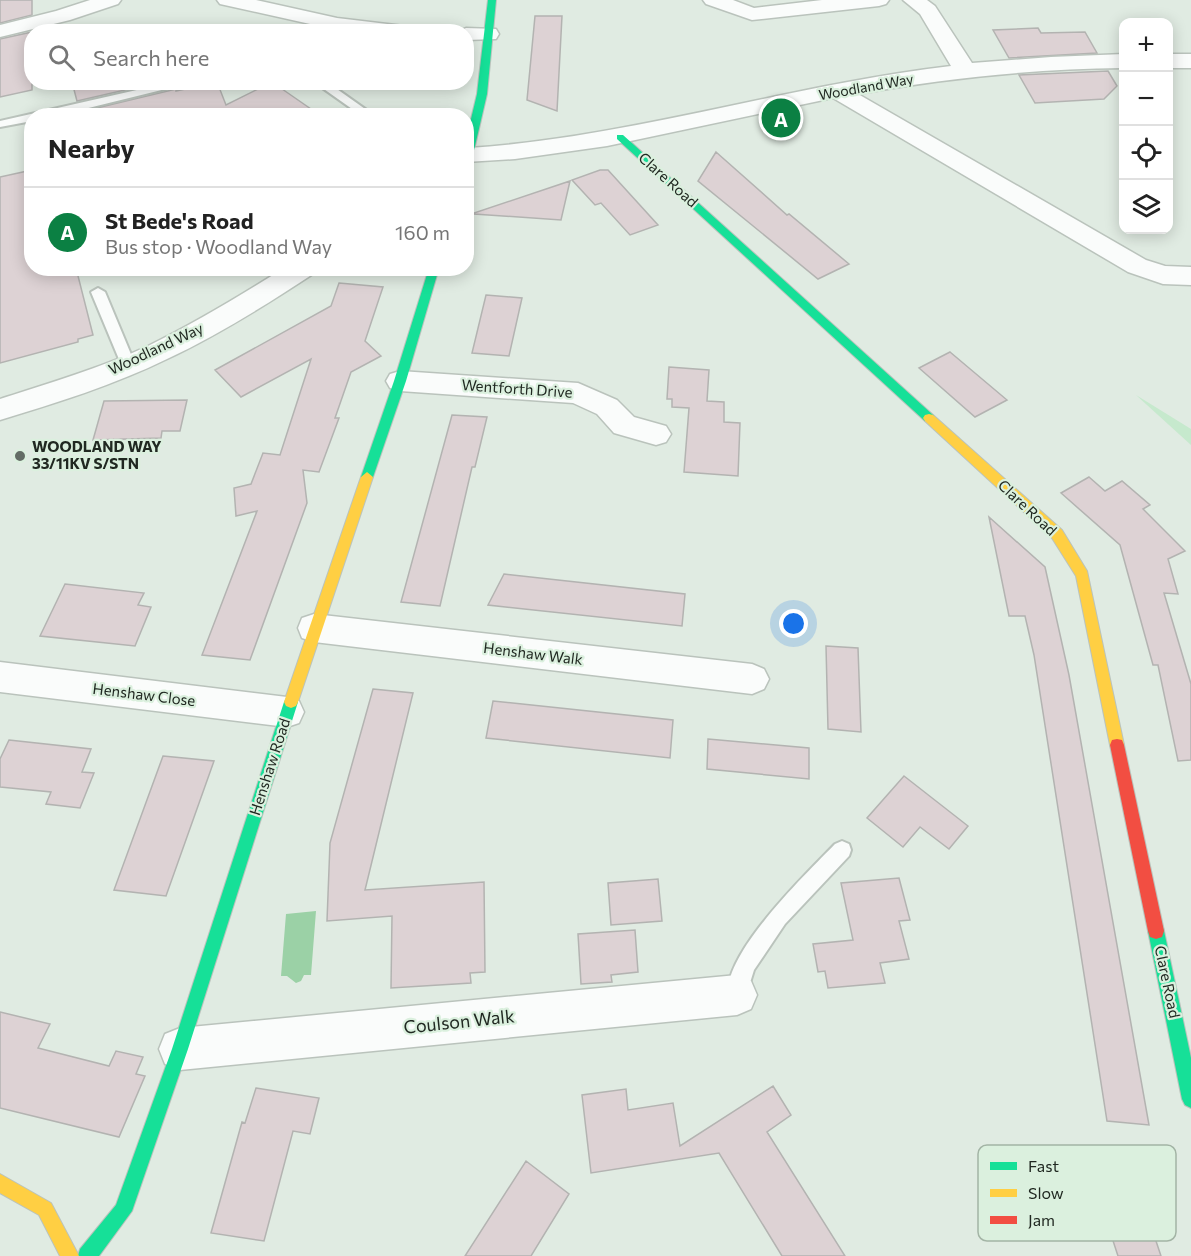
<!DOCTYPE html>
<html lang="en">
<head>
<meta charset="utf-8">
<style>
	body { margin:0; font-family:Commissioner,sans-serif; background:#f2f2f2; color:#222 }
	.controls { position:absolute; right:18px; top:18px; display:grid; overflow:hidden; border-radius:12px; box-shadow:0 3px 15px #0003 }
	.controls button { width:54px; height:54px; display:grid; place-items:center; padding:0; border:0; border-bottom:2px solid #e0e0e0; background:#fff; color:#222; font:30px sans-serif }
	.you { position:absolute; left:794px; top:624px; width:21px; height:21px; margin:-15px; border:4px solid #fff; border-radius:50%; background:#1a73e8; box-shadow:0 0 0 9px #1a73e833 }
	.badge { display:grid; place-items:center; width:39px; height:39px; border-radius:50%; background:#0b8043; color:#fff; font-size:20px; font-weight:700 }
	.pin { position:absolute; translate:-50% -50%; border:3px solid #fff; box-shadow:0 2px 6px #0006 }
	.list { margin:0; padding:0; list-style:none }
	h2 { display:flex; justify-content:space-between; align-items:center; height:78px; margin:0; padding:0 24px; font-size:26px }
	h2 small { font-size:20px; font-weight:400; color:#767676 }
	.list li { display:grid; grid-template-columns:39px 1fr auto; gap:18px; align-items:center; box-sizing:border-box; height:90px; padding:0 24px; border-top:2px solid #e0e0e0 }
	.list b { display:block; font-size:22px; white-space:nowrap }
	.list p { margin:0; font-size:20px; white-space:nowrap; color:#767676 }
	.list em { font-size:20px; font-style:normal; color:#767676 }
	.icon { flex:none; width:33px; height:33px; fill:none; stroke:currentColor; stroke-width:2; stroke-linecap:round; stroke-linejoin:round }
	.map { position:relative; flex:none; width:1191px; height:1256px; overflow:hidden }
	.search { position:absolute; background:#fff; box-shadow:0 3px 15px #0003; left:24px; top:24px; width:450px; height:66px; display:flex; align-items:center; gap:15px; box-sizing:border-box; padding:0 21px; border-radius:24px; color:#767676; font-size:22px }
	.panel { position:absolute; background:#fff; box-shadow:0 3px 15px #0003; left:24px; top:108px; width:450px; height:168px; border-radius:24px }
	.map>svg:first-child { display:block }
	.green { fill:#c6e9cd }
	.water { fill:#9bd1a6 }
	.building { fill:#ddd2d4; stroke:#b3b3b1; stroke-width:1.5 }
	.lines { fill:none; stroke-linecap:round; stroke-linejoin:round }
	.lane-casing { stroke:#bac3bc; stroke-width:4 }
	.street-casing { stroke:#bac3bc; stroke-width:3 }
	.fast-casing { stroke:#bac3bc; stroke-width:2 }
	.slow-casing { stroke:#bac3bc; stroke-width:2 }
	.jam-casing { stroke:#bac3bc; stroke-width:2 }
	.lane { fill:#fafcfb; fill-rule:evenodd }
	.street { fill:#fafcfb; fill-rule:evenodd }
	.fast { fill:#16e098; fill-rule:evenodd }
	.slow { fill:#ffcf43; fill-rule:evenodd }
	.jam { fill:#f24e42; fill-rule:evenodd }
	.poi-dot { fill:#636c65; stroke:#dbf0de; stroke-width:2 }
	.labels { text-anchor:middle; stroke-width:4.5; stroke-linejoin:round; paint-order:stroke }
	.far-street-label { font-size:14px; fill:#202821; stroke:#dbf0de }
	.street-label { font-size:15px; fill:#202821; stroke:#dbf0de }
	.poi-label { font-size:15px; font-weight:bold; fill:#202821; stroke:#dbf0de; text-anchor:start }
	.near-street-label { font-size:18px; fill:#202821; stroke:#dbf0de }
	.key { fill:#dbf0de; stroke:#a3b4a5; stroke-width:1.5 }
	.key-label { font-size:16px; fill:#202821 }
</style>
</head>
<body>
<div class="map">
<svg width="1191" height="1256" viewBox="0 0 1191 1256">
	<rect width="100%" height="100%" fill="#e0ebe2"/>
	<path class="green" d="M1136 395 1191 429V445Z"/>
	<path class="water" d="M316 911 311 975H304L301 981 296 983 287 976H281L286 914Z"/>
	<path class="building" d="M0 0H32V15L0 23Z
		M535 16H562L557 111 527 100Z
		M1038 28 1041 33 1085 32 1097 53 1009 58 993 30Z
		M32 32V90L0 97V39Z
		M1108 71 1117 86 1104 99 1035 103 1019 75Z
		M72 82H160L77 101Z
		M217 82 226 105 272 82 321 116H80V112L176 89V91Z
		M716 152 787 215 789 214 849 264 818 279 698 181Z
		M32 170V268H76L93 335 78 339V342L0 363V177Z
		M600 170H608L658 225 630 235 601 203 595 205 572 180Z
		M570 181 561 220 474 214V213Z
		M339 283 383 287 365 341 381 356 351 372 335 418H339L319 472 303 470 307 503 250 660 202 655 257 511 236 516 234 488 251 484 263 453 280 455 311 359 241 397 215 370 331 306Z
		M486 295 522 298 509 356 472 353Z
		M950 352 1007 400 975 417 919 368Z
		M669 367 709 370 707 401 724 402V422L740 423 738 476 684 472 689 408 672 407V399H667Z
		M187 400 180 431H162L161 438 93 440 104 401Z
		M452 415 487 417 475 467H472L440 606 401 602Z
		M1089 477 1105 491 1122 481 1150 505 1143 509 1185 551 1168 559 1178 594 1164 593 1191 684V760L1178 761 1158 665H1153L1120 545 1061 493Z
		M989 517 1045 567 1069 675 1149 1125 1107 1121 1034 655 1025 616H1009Z
		M504 574 685 594 682 626 488 605Z
		M65 584 144 593 138 605 151 607 135 646 40 636Z
		M826 646 858 648 861 732 828 729Z
		M373 689 413 693 365 890 484 882 485 972 470 973 471 983 391 988 392 916 327 921 330 843Z
		M493 701 673 720 670 758 486 738Z
		M708 739 809 748V779L707 769Z
		M9 740 91 749 82 772 94 773 80 808 46 804 51 792 0 787V759Z
		M163 756 214 761 166 896 114 890Z
		M904 776 968 826 949 849 920 827 903 847 867 818Z
		M899 878 910 920 899 921 909 959 880 963 885 983 828 988 825 971 818 972 813 944 853 940 841 883Z
		M658 879 662 921 611 925 608 883Z
		M635 930 638 972 611 975 612 982 581 984 578 934Z
		M0 1012 50 1024 38 1048 109 1066 116 1051 143 1057 136 1074 145 1076 119 1137 0 1108Z
		M773 1086 791 1115 767 1132 845 1256H782L719 1153 591 1173 582 1095 626 1089 628 1110 673 1103 680 1146Z
		M256 1088 319 1098 310 1134 293 1131 264 1241 211 1233 242 1122 245 1123Z
		M1125 1150 1149 1220 1161 1256H1118L1085 1155Z
		M526 1161 569 1194 531 1256H465Z"/>
	<g class="lines">
		<g class="lane-casing">
			<path id="lane" d="M172 82H194L56 116H32V121L0 127V121Z
				M314 82H327L375 116H362Z
				M98 288 105 292 135 364 133 367 128 369 121 364 91 292Z
				M842 841 849 844 851 850 849 856 785 924 754 970 744 1002 737 1005 730 1002C713 962 809 871 835 844Z"/>
		</g>
		<g class="street-casing">
			<path id="street" d="M90 0H121L118 4 70 20 0 37V25L56 11Z
				M217 0H256L337 18 404 26 412 27 414 32 337 30 220 4Z
				M703 0H733L754 8 822 0H889L886 4 879 6 752 20 706 4Z
				M903 0H927L935 6 972 63 1051 57 1124 54V68C1034 69 946 78 858 94L1146 260 1165 266 1191 267V285L1163 284 1128 272 833 98 607 146 515 159 466 162V148H469C633 137 789 85 951 66L920 14Z
				M466 28 496 29 499 34 496 39 466 40V32H457Z
				M1168 54H1191V68H1168Z
				M284 268H317L313 274C266 305 218 335 167 359 114 385 56 403 0 420V399C50 383 100 368 148 346 195 323 240 296 284 268Z
				M400 371 578 383 617 400 634 417 666 426 671 434 666 442 656 445 614 433 597 414 573 403 400 391 390 388 386 381 390 374Z
				M314 614 752 664 764 669 769 679 764 689 752 694 314 642 302 638 298 628 302 618Z
				M0 662 287 697 299 701 304 712 299 723 287 727 0 692Z
				M737 975 751 981 757 995 751 1009 737 1015 180 1070 165 1064 159 1049 165 1034 180 1028Z"/>
		</g>
		<g class="fast-casing">
			<path id="fast" d="M488 0H496L487 94 471 163 466 166V140L477 94Z
				M617 135H623L933 415 935 418 933 421H925L617 139Z
				M429 268H439L406 381 373 477 367 482 361 477 394 381Z
				M291 696 296 698 298 702 188 1049 132 1211 99 1256H78L80 1249 116 1205 172 1049 284 702 286 698Z
				M1156 923 1162 925 1164 931 1191 1058V1108L1185 1105 1182 1099 1148 931 1150 925Z"/>
		</g>
		<g class="slow-casing">
			<path id="slow" d="M929 414 933 415 1062 530 1087 571 1124 745 1122 750 1117 751 1112 750 1110 745 1076 576 1052 538 925 421 923 418 925 415Z
				M367 472 373 477 298 702 296 706 291 708 286 706 284 702 361 477Z
				M0 1174 51 1203 79 1256H60L39 1215 0 1193Z"/>
		</g>
		<g class="jam-casing">
			<path id="jam" d="M1117 739 1122 740 1124 745 1164 931 1162 937 1156 939 1150 937 1148 931 1110 745 1112 740Z"/>
		</g>
		<use href="#lane" class="lane"/>
		<use href="#street" class="street"/>
		<use href="#fast" class="fast"/>
		<use href="#slow" class="slow"/>
		<use href="#jam" class="jam"/>
	</g>
	<circle class="poi-dot" cx="20" cy="456" r="6"/>
	<g class="labels">
		<g class="far-street-label">
			<text transform="translate(866 87) rotate(-10)" y="5">Woodland Way</text>
		</g>
		<g class="street-label">
			<text transform="translate(668 180) rotate(42)" y="5">Clare Road</text>
			<text transform="translate(156 349) rotate(-25)" y="5">Woodland Way</text>
			<text transform="translate(517 389) rotate(4)" y="5">Wentforth Drive</text>
			<text transform="translate(1027 508) rotate(43)" y="5">Clare Road</text>
			<text transform="translate(533 654) rotate(7)" y="5">Henshaw Walk</text>
			<text transform="translate(144 695) rotate(7)" y="5">Henshaw Close</text>
			<text transform="translate(270 767) rotate(-72)" y="5">Henshaw Road</text>
			<text transform="translate(1167 982) rotate(78)" y="5">Clare Road</text>
		</g>
		<g class="poi-label">
			<text x="32" y="452">WOODLAND WAY<tspan x="32" dy="17">33/11KV S/STN</tspan></text>
		</g>
		<g class="near-street-label">
			<text transform="translate(459 1022) rotate(-6)" y="6">Coulson Walk</text>
		</g>
	</g>
	<rect x="978" y="1145" width="198" height="96" rx="9" class="key"/>
	<rect x="990" y="1162" width="27" height="8" fill="#16e098"/>
	<rect x="990" y="1189" width="27" height="8" fill="#ffcf43"/>
	<rect x="990" y="1216" width="27" height="8" fill="#f24e42"/>
	<g class="key-label">
		<text x="1028" y="1172">Fast</text>
		<text x="1028" y="1199">Slow</text>
		<text x="1028" y="1226">Jam</text>
	</g>
</svg>
<div class="controls">
<button>+</button>
<button>−</button>
<button><svg class="icon" aria-label="locate" viewBox="0 0 24 24"><circle cx="12" cy="12" r="6"/><path d="M12 2v4M12 18v4M2 12h4M18 12h4"/></svg></button>
<button><svg class="icon" aria-label="layers" viewBox="0 0 24 24"><path d="M12 4l9 5-9 5-9-5zM3 14l9 5 9-5"/></svg></button>
</div>
<div class="you"></div>
<div class="pin badge" style="left:781px;top:118px">A</div>
<div class="search"><svg class="icon" aria-label="search" viewBox="0 0 24 24"><circle cx="10" cy="10" r="6"/><path d="M15 15l6 6"/></svg>Search here</div>
<section class="panel">
<h2>Nearby<small></small></h2>
<ul class="list">
<li><span class="badge">A</span><div><b>St Bede's Road</b><p>Bus stop · Woodland Way</p></div><em>160 m</em></li>
</ul>
</section>
</div>
</body>
</html>
